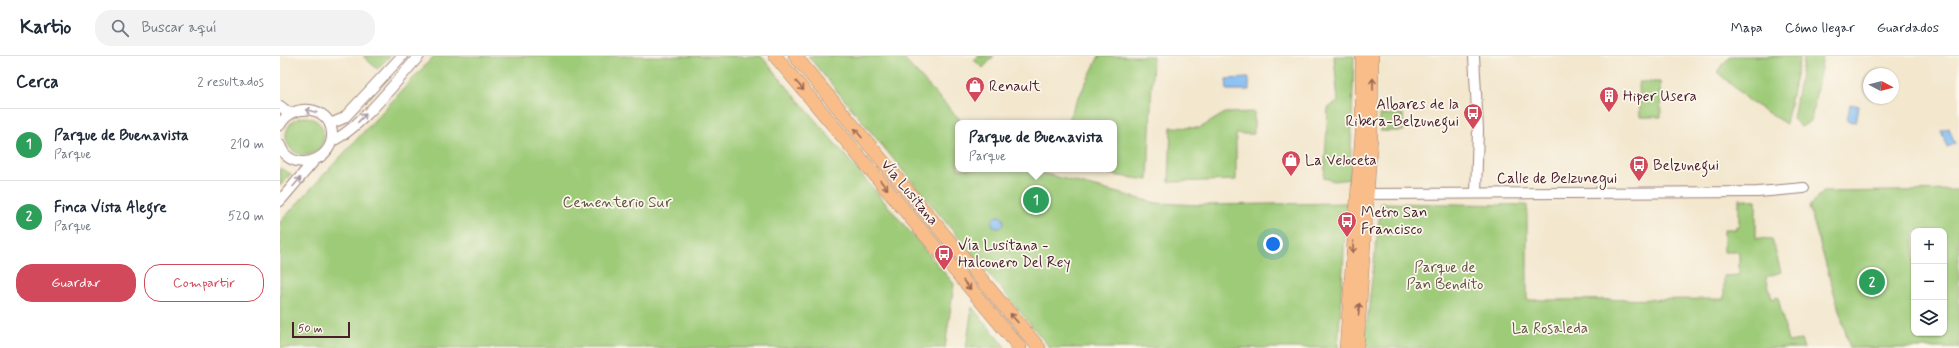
<!DOCTYPE html>
<html lang="es">
<head>
<meta charset="utf-8">
<style>
	body { margin:0; font-family:Mynerve,sans-serif; background:#f2f2f3; color:#1f2937 }
	.controls { position:absolute; right:12px; bottom:12px; display:grid; overflow:hidden; border-radius:8px; box-shadow:0 1px 3px #0004 }
	.controls button { width:36px; height:36px; display:grid; place-items:center; padding:0; border:0; border-bottom:1px solid #e0e1e3; background:#fff; color:#1f2937; font:20px sans-serif }
	.compass { position:absolute; left:1583px; top:12px; width:36px; height:36px; border-radius:50%; background:#fff; box-shadow:0 1px 3px #0004; rotate:97deg }
	.scale { position:absolute; left:12px; bottom:10px; width:58px; box-sizing:border-box; padding-left:4px; border:2px solid #4a1f2b; border-top:0; font-size:11px; line-height:14px; white-space:nowrap; color:#4a1f2b; -webkit-text-stroke:3px #fbf7ec; paint-order:stroke }
	.you { position:absolute; left:993px; top:188px; width:14px; height:14px; margin:-10px; border:3px solid #fff; border-radius:50%; background:#1a73e8; box-shadow:0 0 0 6px #1a73e833 }
	.badge { display:grid; place-items:center; width:26px; height:26px; border-radius:50%; background:#d1495b; color:#fff; font-size:13px; font-weight:700 }
	.pin { position:absolute; translate:-50% -50%; border:2px solid #fff; box-shadow:0 1px 4px #0006 }
	.popup { position:absolute; left:675px; top:64px; width:162px; height:52px; box-sizing:border-box; display:grid; place-content:center; border-radius:8px; background:#fff; filter:drop-shadow(0 1px 3px #0005); font-size:13px; white-space:nowrap; color:#747a83 }
	.popup b { font-size:15px; color:#1f2937 }
	.popup::after { content:''; position:absolute; left:50%; top:100%; margin-left:-8px; border:8px solid transparent; border-top-color:#fff }
	.list { margin:0; padding:0; list-style:none }
	h2 { display:flex; justify-content:space-between; align-items:center; height:52px; margin:0; padding:0 16px; font-size:17px }
	h2 small { font-size:13px; font-weight:400; color:#747a83 }
	.list li { display:grid; grid-template-columns:26px 1fr auto; gap:12px; align-items:center; box-sizing:border-box; height:72px; padding:0 16px; border-top:1px solid #e0e1e3 }
	.list b { display:block; font-size:15px; white-space:nowrap }
	.list p { margin:0; font-size:13px; white-space:nowrap; color:#747a83 }
	.list em { font-size:13px; font-style:normal; color:#747a83 }
	.actions { display:flex; gap:8px; padding:12px 16px }
	.actions a { flex:1; padding:9px 0; border:1px solid #d1495b; border-radius:16px; text-align:center; font-size:14px; color:#d1495b }
	.actions .main { background:#d1495b; color:#fff }
	.icon { flex:none; width:22px; height:22px; fill:none; stroke:currentColor; stroke-width:2; stroke-linecap:round; stroke-linejoin:round }
	.map { position:relative; flex:none; width:1679px; height:292px; overflow:hidden }
	header { display:flex; align-items:center; gap:24px; box-sizing:border-box; height:56px; padding:0 20px; background:#fff; border-bottom:1px solid #e0e1e3 }
	header strong { font-size:19px }
	nav { display:flex; gap:22px; margin-inline-start:auto; font-size:14px }
	.search { width:280px; height:36px; background:#f2f2f3; display:flex; align-items:center; gap:10px; box-sizing:border-box; padding:0 14px; border-radius:16px; color:#747a83; font-size:15px }
	main { display:flex }
	aside { flex:1; background:#fff }
	.map>svg:first-child { display:block }
	.green { fill:#9ecb78; stroke:#747552; fill-rule:evenodd }
	.water { fill:#81bdf3; stroke:#666e8f }
	.lines { fill:none; stroke-linecap:round; stroke-linejoin:round }
	.minor-casing { stroke:#9e837c; stroke-width:12 }
	.major-casing { stroke:#9e837c; stroke-width:14 }
	.minor { stroke:#fff; stroke-width:10 }
	.major { stroke:#f8bd89; stroke-width:13 }
	.oneway { stroke:#986655 }
	.oneway2 { stroke:#ae9aa0 }
	.labels { text-anchor:middle; stroke-width:3.5; stroke-linejoin:round; paint-order:stroke }
	.poi-label { font-size:15px; fill:#4a1f2b; stroke:#fbf7ec; text-anchor:start }
	.street-label { font-size:15px; fill:#4a1f2b; stroke:#fbf7ec }
	.park-label { font-size:15px; fill:#635342; stroke:#fbf7ec }
</style>
</head>
<body>
<header>
<strong>Kartio</strong>
<div class="search"><svg class="icon" aria-label="search" viewBox="0 0 24 24"><circle cx="10" cy="10" r="6"/><path d="M15 15l6 6"/></svg>Buscar aquí</div>
<nav><a>Mapa</a><a>Cómo llegar</a><a>Guardados</a></nav>
</header>
<main>
<aside>
<h2>Cerca<small>2 resultados</small></h2>
<ul class="list">
<li><span class="badge" style="background:#2e9e5b">1</span><div><b>Parque de Buenavista</b><p>Parque</p></div><em>210 m</em></li>
<li><span class="badge" style="background:#2e9e5b">2</span><div><b>Finca Vista Alegre</b><p>Parque</p></div><em>520 m</em></li>
</ul>
<div class="actions"><a class="main">Guardar</a><a>Compartir</a></div>
</aside>
<div class="map">
<svg width="1679" height="292" viewBox="0 0 1679 292">
	<rect width="100%" height="100%" fill="#fbf7ec"/>
	<filter id="ink" filterUnits="userSpaceOnUse"><feTurbulence type="fractalNoise" baseFrequency=".025" numOctaves="2"/><feDisplacementMap in="SourceGraphic" scale="8" xChannelSelector="R" yChannelSelector="G"/><feConvolveMatrix kernelMatrix="1 2 1 2 8 2 1 2 1" color-interpolation-filters="sRGB"/></filter>
	<filter id="wash" filterUnits="userSpaceOnUse"><feTurbulence type="fractalNoise" baseFrequency=".012" numOctaves="4" result="noise"/><feDisplacementMap in="SourceGraphic" scale="16" xChannelSelector="R" yChannelSelector="G"/><feGaussianBlur stdDeviation="0.9" result="paint"/><feColorMatrix in="noise" values="0 0 0 0 0 0 0 0 0 0 0 0 0 0 0 0 0 1.4 0 .05"/><feComposite in="paint" operator="in"/></filter>
	<g filter="url(#wash)">
		<rect width="100%" height="100%" fill="#f3e7ce"/>
		<path class="green" d="M83 0H110L97 13Z
			M154 0H481L674 228 665 292H0V166Z
			M528 0H621L683 67H678V113H747L876 147 921 149 1067 147 1058 292H770Z
			M698 0H714L703 12 694 4Z
			M819 0H873L868 124 839 120 810 113H834V67H786Z
			M1054 0H1074L1070 123 1054 125 1044 122 1048 52 1058 46Z
			M1450 0H1520L1506 68 1472 47 1437 16Z
			M1524 0H1543L1531 65 1521 71 1513 63Z
			M1359 26H1380L1381 61H1360Z
			M974 56V78H956V124L889 126 891 71 920 72 945 57Z
			M1123 58 1124 75H1100V59Z
			M6 80a19 19 0 1 1 38 0a19 19 0 1 1-38 0Z
			M0 112 11 118 0 130Z
			M1679 134V292H1570L1529 150 1543 136ZM1634 175H1664V277H1634Z
			M1459 143 1476 144V182L1492 183 1501 216 1486 221 1492 243 1498 241 1508 286 1521 284 1524 292H1088L1085 282 1101 147 1247 149V244L1444 243V220L1459 219V196H1444V173H1456V170H1459Z
			M692 251 726 292H686Z"/>
		<path class="water" d="M969 22V34H947L946 23Z
			M1570 48 1579 50 1576 66 1567 65Z
			M1669 72 1675 88 1667 91 1661 75Z
			M712 166a6 6 0 1 1 12 0a6 6 0 1 1-12 0Z"/>
	</g>
	<g filter="url(#ink)">
		<g class="lines">
			<g class="minor-casing">
				<path id="minor" d="M1194 0 1198 74 1196 137
					M0 50 9 57
					M50 68 64 62 122 0
					M0 69C12 46 50 49 52 77 54 107 9 118 0 89
					M52 85C80 73 117 24 139 0
					M1081 138 1478 136 1524 132
					M0 145 33 106"/>
			</g>
			<g class="major-casing">
				<path id="major" d="M495 0 740 292
					M515 0 759 292
					M1066 292 1082 76V0
					M1077 292 1091 81 1092 0"/>
			</g>
			<use href="#minor" class="minor"/>
			<use href="#major" class="major"/>
		</g>
		<defs><path id="oneway-shaft" d="M-6 0H5M1.5-3L5.5 0L1.5 3" fill="none" stroke-width="1.6" stroke-linecap="round" stroke-linejoin="round"/></defs>
		<g class="oneway">
			<use href="#oneway-shaft" transform="translate(1093 28) rotate(-91)"/>
			<use href="#oneway-shaft" transform="translate(520 30) rotate(50)"/>
			<use href="#oneway-shaft" transform="translate(578 77) rotate(-130)"/>
			<use href="#oneway-shaft" transform="translate(604 129) rotate(50)"/>
			<use href="#oneway-shaft" transform="translate(1073 191) rotate(94)"/>
			<use href="#oneway-shaft" transform="translate(687 229) rotate(50)"/>
			<use href="#oneway-shaft" transform="translate(1079 253) rotate(-86)"/>
			<use href="#oneway-shaft" transform="translate(734 262) rotate(-130)"/>
		</g>
		<g class="oneway2">
			<use href="#oneway-shaft" transform="translate(31 55) rotate(-166)"/>
			<use href="#oneway-shaft" transform="translate(82 62) rotate(-47)"/>
			<use href="#oneway-shaft" transform="translate(17 126) rotate(-49)"/>
		</g>
	</g>
	<defs>
		<g id="shop-pin" transform="scale(1)"><path d="M0 17L-7.5 6A9.5 9.5 0 1 1 7.5 6Z" fill="#d1495b" stroke="#fbf7ec"/><path d="M-5-2.5h2.3a2.7 3.5 0 0 1 5.4 0H5L5.5 6h-11ZM-1.5-2.5h3a1.5 2.3 0 0 0-3 0Z" fill="#fff"/></g>
		<g id="building-pin" transform="scale(1)"><path d="M0 17L-7.5 6A9.5 9.5 0 1 1 7.5 6Z" fill="#d1495b" stroke="#fbf7ec"/><path d="M-4-6H4V6H1V3H-1V6H-4ZM-2.5-4.3h1.7v1.8h-1.7ZM.8-4.3h1.7v1.8H.8ZM-2.5-1h1.7V.8h-1.7ZM.8-1h1.7V.8H.8Z" fill="#fff"/></g>
		<g id="bus-pin" transform="scale(1)"><path d="M0 17L-7.5 6A9.5 9.5 0 1 1 7.5 6Z" fill="#d1495b" stroke="#fbf7ec"/><path d="M-5-6H5V4H4V6H2V4H-2V6H-4V4H-5ZM-3.5-4V0h7V-4ZM-3.5 1.2v1.5H-2V1.2ZM2 1.2v1.5H3.5V1.2Z" fill="#fff"/></g>
	</defs>
	<g fill-rule="evenodd">
		<use href="#shop-pin" x="695" y="30"/>
		<use href="#building-pin" x="1329" y="40"/>
		<use href="#bus-pin" x="1193" y="57"/>
		<use href="#shop-pin" x="1011" y="104"/>
		<use href="#bus-pin" x="1359" y="109"/>
		<use href="#bus-pin" x="1067" y="165"/>
		<use href="#bus-pin" x="664" y="198"/>
	</g>
	<g class="labels">
		<g class="poi-label">
			<text x="709" y="35">Renault</text>
			<text x="1343" y="45">Hiper Usera</text>
			<text x="1179" y="53" text-anchor="end">Albares de la<tspan x="1179" dy="17">Ribera-Belzunegui</tspan></text>
			<text x="1025" y="109">La Veloceta</text>
			<text x="1373" y="114">Belzunegui</text>
			<text x="1081" y="161">Metro San<tspan x="1081" dy="17">Francisco</tspan></text>
			<text x="678" y="194">Vía Lusitana -<tspan x="678" dy="17">Halconero Del Rey</tspan></text>
		</g>
		<g class="street-label">
			<text x="1277" y="127">Calle de Belzunegui</text>
			<text transform="translate(630 136) rotate(50)" y="5">Vía Lusitana</text>
		</g>
		<g class="park-label">
			<text x="337" y="151">Cementerio Sur</text>
			<text x="1165" y="216">Parque de<tspan x="1165" dy="17">Pan Bendito</tspan></text>
			<text x="1270" y="277">La Rosaleda</text>
		</g>
	</g>
</svg>
<div class="controls">
<button>+</button>
<button>−</button>
<button><svg class="icon" aria-label="layers" viewBox="0 0 24 24"><path d="M12 4l9 5-9 5-9-5zM3 14l9 5 9-5"/></svg></button>
</div>
<svg class="compass" viewBox="-18 -18 36 36"><path d="M0-13l5 13h-10z" fill="#e53935"/><path d="M0 13l5-13h-10z" fill="#747a83"/></svg>
<div class="scale">50 m</div>
<div class="you"></div>
<div class="pin badge" style="left:756px;top:144px;background:#2e9e5b">1</div>
<div class="popup"><b>Parque de Buenavista</b>Parque</div>
<div class="pin badge" style="left:1592px;top:226px;background:#2e9e5b">2</div>
</div>
</main>
</body>
</html>
